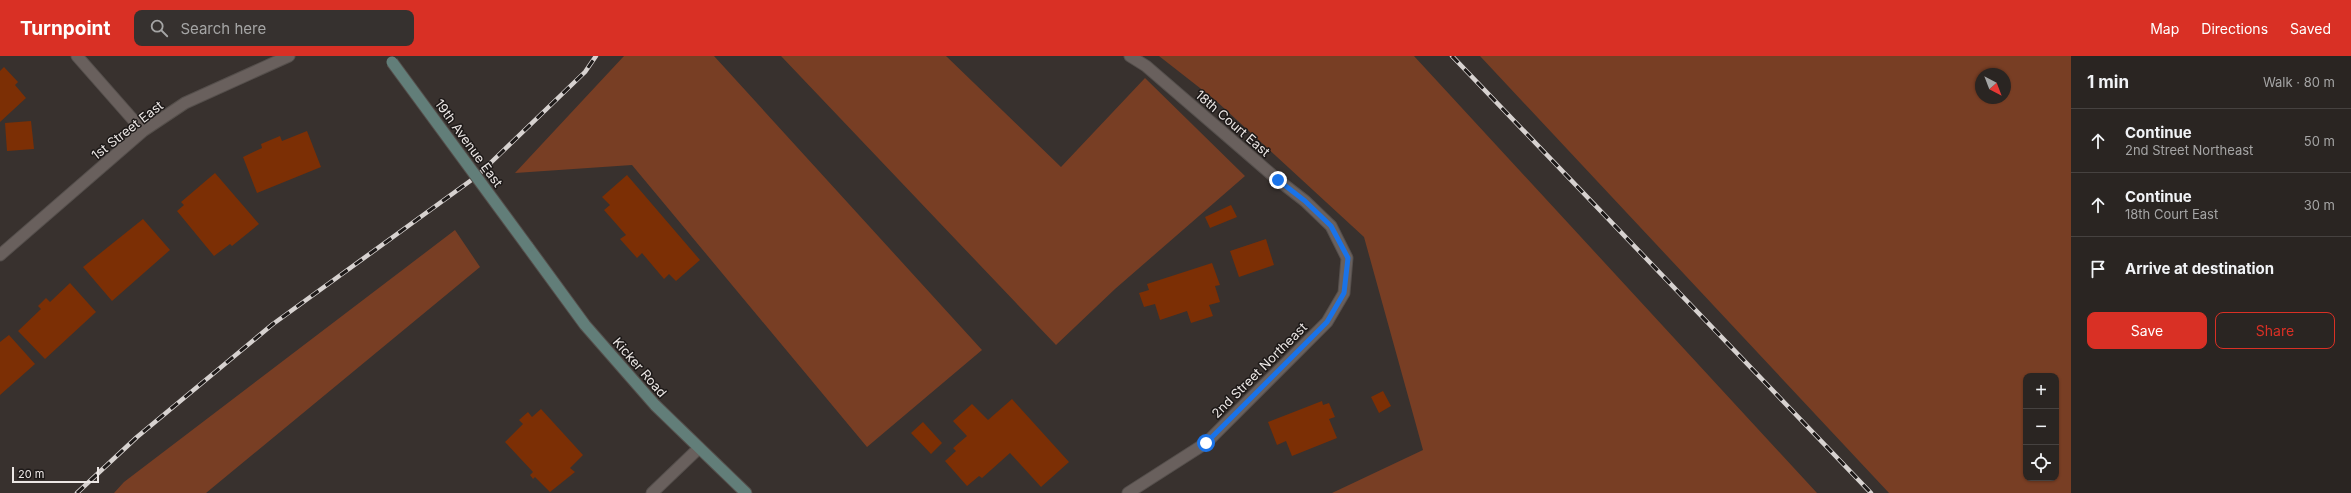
<!DOCTYPE html>
<html lang="en">
<head>
<meta charset="utf-8">
<style>
	body { margin:0; font-family:Inter,sans-serif; background:#36312f; color:#f1f3f6 }
	.controls { position:absolute; right:12px; bottom:12px; display:grid; overflow:hidden; border-radius:8px; box-shadow:0 1px 3px #0004 }
	.controls button { width:36px; height:36px; display:grid; place-items:center; padding:0; border:0; border-bottom:1px solid #464240; background:#2a2522; color:#f1f3f6; font:20px sans-serif }
	.compass { position:absolute; left:1975px; top:12px; width:36px; height:36px; border-radius:50%; background:#2a2522; box-shadow:0 1px 3px #0004; rotate:138deg }
	.scale { position:absolute; left:12px; bottom:10px; width:87px; box-sizing:border-box; padding-left:4px; border:2px solid #ece7e5; border-top:0; font-size:11px; line-height:14px; white-space:nowrap; color:#ece7e5; -webkit-text-stroke:3px #1d1918; paint-order:stroke }
	.stop { position:absolute; width:12px; height:12px; margin:-9px; border:3px solid #1a73e8; border-radius:50%; background:#fff }
	.stop.end { background:#1a73e8; border-color:#fff; box-shadow:0 1px 4px #0008 }
	.list { margin:0; padding:0; list-style:none }
	h2 { display:flex; justify-content:space-between; align-items:center; height:52px; margin:0; padding:0 16px; font-size:17px }
	h2 small { font-size:13px; font-weight:400; color:#a5a5a5 }
	.list li { display:grid; grid-template-columns:26px 1fr auto; gap:12px; align-items:center; box-sizing:border-box; height:64px; padding:0 16px; border-top:1px solid #464240 }
	.list b { display:block; font-size:15px; white-space:nowrap }
	.list p { margin:0; font-size:13px; white-space:nowrap; color:#a5a5a5 }
	.list em { font-size:13px; font-style:normal; color:#a5a5a5 }
	.actions { display:flex; gap:8px; padding:12px 16px }
	.actions a { flex:1; padding:9px 0; border:1px solid #d93025; border-radius:8px; text-align:center; font-size:14px; color:#d93025 }
	.actions .main { background:#d93025; color:#fff }
	.icon { flex:none; width:22px; height:22px; fill:none; stroke:currentColor; stroke-width:2; stroke-linecap:round; stroke-linejoin:round }
	.map { position:relative; flex:none; width:2071px; height:437px; overflow:hidden }
	header { display:flex; align-items:center; gap:24px; box-sizing:border-box; height:56px; padding:0 20px; background:#d93025; color:#fff }
	header strong { font-size:19px }
	nav { display:flex; gap:22px; margin-inline-start:auto; font-size:14px }
	.search { width:280px; height:36px; background:#36312f; display:flex; align-items:center; gap:10px; box-sizing:border-box; padding:0 14px; border-radius:8px; color:#a5a5a5; font-size:15px }
	main { display:flex }
	aside { flex:1; background:#2a2522 }
	.map>svg:first-child { display:block }
	.green { fill:#783e24; fill-rule:evenodd }
	.building { fill:#7c2f05 }
	.lines { fill:none; stroke-linecap:round; stroke-linejoin:round }
	.minor-casing { stroke:#554f4c; stroke-width:13 }
	.secondary-casing { stroke:#554f4c; stroke-width:13 }
	.minor { stroke:#69605d; stroke-width:11 }
	.secondary { stroke:#627e79; stroke-width:11 }
	.rail-casing { stroke:#d7d2d0; stroke-width:4.5 }
	.rail { stroke:#1d1918; stroke-width:3; stroke-dasharray:9; stroke-linecap:butt }
	.secondary-bridge-casing { stroke:#554f4c; stroke-width:13; stroke-linecap:butt }
	.secondary-bridge { stroke:#627e79; stroke-width:11 }
	.route { stroke:#1a73e8; stroke-width:5 }
	.labels { text-anchor:middle; stroke-width:3; stroke-linejoin:round; paint-order:stroke }
	.street-label { font-size:13px; fill:#ece7e5; stroke:#1d1918 }
</style>
</head>
<body>
<header>
<strong>Turnpoint</strong>
<div class="search"><svg class="icon" aria-label="search" viewBox="0 0 24 24"><circle cx="10" cy="10" r="6"/><path d="M15 15l6 6"/></svg>Search here</div>
<nav><a>Map</a><a>Directions</a><a>Saved</a></nav>
</header>
<main>
<div class="map">
<svg width="2071" height="437" viewBox="0 0 2071 437">
	<rect width="100%" height="100%" fill="#38312e"/>
	<path class="green" d="M624 0H714L982 294 867 391 632 109 515 117Z
		M781 0H946L1061 111 1145 22 1245 120 1115 233 1056 289Z
		M1159 0H1414L1817 437H1332L1423 394 1364 181 1214 43Z
		M1480 0H2071V437H1889ZM1981 18H2005V42H1981ZM2026 320H2056V422H2026Z
		M455 174 480 211 206 437H114L124 426Z"/>
	<path class="building" d="M4 11 18 26 15 29 26 42 0 66V15Z
		M31 65 34 93 7 95 5 67Z
		M307 75 321 111 257 137 243 101 262 92 261 88 280 80 282 85Z
		M215 117 259 168 232 190 230 188 214 200 177 155 184 149 181 146Z
		M627 119 700 204 676 225 669 218 664 223 642 197 637 202 620 183 626 179 604 154 610 149 602 141Z
		M1231 149 1237 161 1210 172 1205 161Z
		M143 163 170 194 112 245 83 211Z
		M1266 183 1274 209 1239 221 1230 195Z
		M1212 207 1220 229 1215 230 1220 246 1209 249 1213 260 1191 267 1187 255 1160 264 1155 248 1144 251 1139 237 1149 234 1147 228Z
		M70 227 96 256 45 303 18 275 41 253 38 250 46 242 50 246Z
		M9 279 35 308 0 339V286Z
		M1383 335 1391 350 1379 357 1371 341Z
		M1012 343 1069 406 1041 431 1010 397 982 422 979 420 967 430 945 405 956 395 953 392 967 380 953 365 972 348 988 364Z
		M1322 345 1323 349 1329 347 1335 361 1329 363 1337 382 1292 400 1286 385 1277 389 1268 366Z
		M541 353 583 399 570 412 575 416 550 436 535 421 533 423 530 419 533 416 505 386 523 368 519 364 528 356 532 361Z
		M923 366 942 387 931 398 911 377Z"/>
	<g class="lines">
		<g class="minor-casing">
			<path id="minor" d="M77 0 143 75
				M0 199 143 75 185 47 289 0
				M652 437 699 392
				M1128 437 1206 387 1327 266 1344 237 1347 202 1331 170 1305 145 1278 124 1146 10 1130 0"/>
		</g>
		<g class="secondary-casing">
			<path id="secondary" d="M528 191 585 269 655 349 746 437"/>
		</g>
		<use href="#minor" class="minor"/>
		<use href="#secondary" class="secondary"/>
		<g class="rail-casing">
			<path id="rail" d="M1452 0 1871 437
				M77 437 137 381 273 268 477 120 585 16 596 0"/>
		</g>
		<use href="#rail" class="rail"/>
		<g class="secondary-bridge-casing">
			<path id="secondary-bridge" d="M392 6 528 191"/>
		</g>
		<use href="#secondary-bridge" class="secondary-bridge"/>
	</g>
	<g class="lines">
		<path class="route" d="M1206 387 1327 266 1344 237 1348 202 1331 170 1305 145 1278 124"/>
	</g>
	<g class="labels">
		<g class="street-label">
			<text transform="translate(1233 67) rotate(41)" y="5">18th Court East</text>
			<text transform="translate(127 74) rotate(-38)" y="5">1st Street East</text>
			<text transform="translate(469 87) rotate(54)" y="5">19th Avenue East</text>
			<text transform="translate(640 311) rotate(49)" y="5">Kicker Road</text>
			<text transform="translate(1259 314) rotate(-45)" y="5">2nd Street Northeast</text>
		</g>
	</g>
</svg>
<div class="controls">
<button>+</button>
<button>−</button>
<button><svg class="icon" aria-label="locate" viewBox="0 0 24 24"><circle cx="12" cy="12" r="6"/><path d="M12 2v4M12 18v4M2 12h4M18 12h4"/></svg></button>
</div>
<svg class="compass" viewBox="-18 -18 36 36"><path d="M0-13l5 13h-10z" fill="#e53935"/><path d="M0 13l5-13h-10z" fill="#a5a5a5"/></svg>
<div class="scale">20 m</div>
<div class="stop" style="left:1206px;top:387px"></div>
<div class="stop end" style="left:1278px;top:124px"></div>
</div>
<aside>
<h2>1 min<small>Walk · 80 m</small></h2>
<ul class="list">
<li><svg class="icon" aria-label="ahead" viewBox="0 0 24 24"><path d="M12 20V5M6 11l6-6 6 6"/></svg><div><b>Continue</b><p>2nd Street Northeast</p></div><em>50 m</em></li>
<li><svg class="icon" aria-label="ahead" viewBox="0 0 24 24"><path d="M12 20V5M6 11l6-6 6 6"/></svg><div><b>Continue</b><p>18th Court East</p></div><em>30 m</em></li>
<li><svg class="icon" aria-label="arrive" viewBox="0 0 24 24"><path d="M6 21V4h12l-3 4 3 4H6"/></svg><div><b>Arrive at destination</b></div></li>
</ul>
<div class="actions"><a class="main">Save</a><a>Share</a></div>
</aside>
</main>
</body>
</html>
